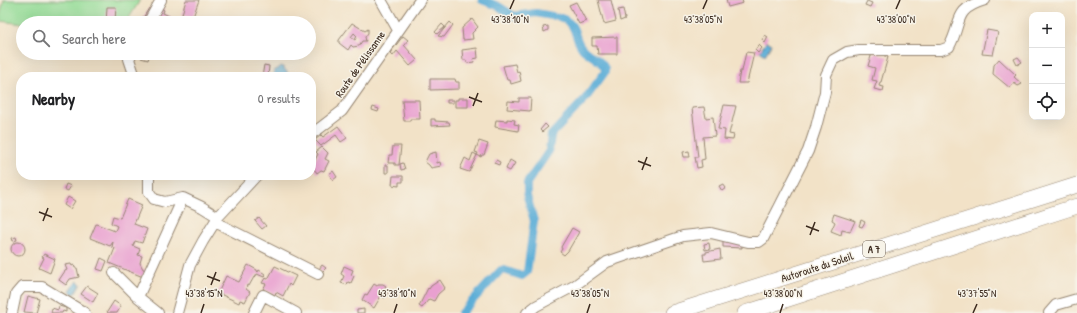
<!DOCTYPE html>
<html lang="en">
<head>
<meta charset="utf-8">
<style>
	body { margin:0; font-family:"Patrick Hand",sans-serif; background:#f2f2f2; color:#202124 }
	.controls { position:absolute; right:12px; top:12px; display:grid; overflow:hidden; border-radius:8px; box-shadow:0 4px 16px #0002 }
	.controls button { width:36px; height:36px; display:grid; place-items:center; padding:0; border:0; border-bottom:1px solid #e0e0e0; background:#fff; color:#202124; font:20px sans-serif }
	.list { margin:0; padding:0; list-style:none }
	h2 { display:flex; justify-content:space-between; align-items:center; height:52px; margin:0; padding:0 16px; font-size:17px }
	h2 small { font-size:13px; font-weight:400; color:#757577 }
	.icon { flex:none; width:22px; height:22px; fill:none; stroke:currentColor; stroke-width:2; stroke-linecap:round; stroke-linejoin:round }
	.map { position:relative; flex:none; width:1077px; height:313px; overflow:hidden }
	.search { position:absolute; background:#fff; box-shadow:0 4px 16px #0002; left:16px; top:16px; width:300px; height:44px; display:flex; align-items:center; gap:10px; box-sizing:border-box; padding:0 14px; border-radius:22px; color:#757577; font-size:15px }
	.panel { position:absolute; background:#fff; box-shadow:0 4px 16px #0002; left:16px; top:72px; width:300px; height:108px; border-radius:16px }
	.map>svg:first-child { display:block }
	.green { fill:#94dc97; stroke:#68835a }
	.water { fill:#5cadd7; stroke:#4c6c7a }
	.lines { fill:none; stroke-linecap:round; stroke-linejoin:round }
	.canal { stroke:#5cadd7; stroke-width:8 }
	.building { fill:#e9a0d0; fill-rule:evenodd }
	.minor-casing { stroke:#968672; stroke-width:12 }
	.highway-casing { stroke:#968672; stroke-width:16 }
	.minor { stroke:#fff; stroke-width:10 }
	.highway { stroke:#fff; stroke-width:15 }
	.ticks { fill:none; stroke:#3b2a1e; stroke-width:1.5 }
	.labels { text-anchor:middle; stroke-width:3; stroke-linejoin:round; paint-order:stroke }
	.shield { fill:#f7f3e8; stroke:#73665b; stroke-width:1 }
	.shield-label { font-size:10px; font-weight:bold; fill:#3b2a1e }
	.street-label { font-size:11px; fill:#3b2a1e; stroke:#f7f3e8 }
	.ticks-label { font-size:10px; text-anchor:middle; fill:#3b2a1e; stroke:#f7f3e8; stroke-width:3; stroke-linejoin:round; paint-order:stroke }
</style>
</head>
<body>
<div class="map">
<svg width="1077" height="313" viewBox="0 0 1077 313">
	<rect width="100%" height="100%" fill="#f7f3e8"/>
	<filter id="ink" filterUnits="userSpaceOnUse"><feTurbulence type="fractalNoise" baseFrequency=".025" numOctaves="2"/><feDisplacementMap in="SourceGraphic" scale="8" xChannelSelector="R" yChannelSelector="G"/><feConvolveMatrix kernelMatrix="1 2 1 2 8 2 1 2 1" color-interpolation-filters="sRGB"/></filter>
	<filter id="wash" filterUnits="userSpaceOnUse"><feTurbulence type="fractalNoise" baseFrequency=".012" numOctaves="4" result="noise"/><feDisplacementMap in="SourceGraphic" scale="16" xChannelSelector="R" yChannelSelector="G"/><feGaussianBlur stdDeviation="0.9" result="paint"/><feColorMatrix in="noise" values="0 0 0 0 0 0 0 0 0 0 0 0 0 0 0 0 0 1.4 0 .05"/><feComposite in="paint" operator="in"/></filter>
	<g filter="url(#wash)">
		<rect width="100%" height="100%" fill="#f2e2c7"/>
		<path class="green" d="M4 0H140L126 23H23V24L0 21V16Z"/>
		<path class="water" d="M767 41 772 44 765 55 760 51Z
			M280 66 283 67 288 73 287 77H273L274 70 278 69Z
			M77 281 81 284 75 294H73L70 291Z"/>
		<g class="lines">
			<path class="canal" d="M482 0 498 6 514 16 536 13 552 16
				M461 313 501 270H504L522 276 527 272 534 221 527 196V183L549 151 551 135 585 99 605 72C606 61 588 56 582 48 572 35 579 24 559 17"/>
		</g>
		<g id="blocks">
			<path class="building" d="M186 0H199L193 17 182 14Z
				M598 0H611L616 21 604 24Z
				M726 0H742L743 3 728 7Z
				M867 1 872 3 870 7 865 5Z
				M576 2 586 21 579 24 569 5Z
				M107 7H116L115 21 122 23H106Z
				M149 8 154 10 148 21 143 18Z
				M161 8 164 10 163 13 173 18 171 23 166 21 165 23H153Z
				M623 9 625 19 620 21 618 10Z
				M193 19 197 20 196 23H191Z
				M472 19 478 27 472 33 473 39 463 40 462 28Z
				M450 22 453 25 444 37 438 36Z
				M352 23 365 31 368 29V33L365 37 366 41H362L359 46 353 47 351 45 348 50 339 43V40ZM354 33 357 36 355 40 351 37Z
				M442 24 445 27 437 34 435 32Z
				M548 26V30L544 32 543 27Z
				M987 30 998 32 993 55 982 54Z
				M765 35 768 37 765 43 762 40Z
				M403 36 408 40 404 45 417 60 410 66 397 51 393 56 390 53Z
				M617 37V54H598L597 46H592V38Z
				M759 45 762 48 758 53 755 50Z
				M477 48 478 58 473 59 474 62 467 63 466 60H463L462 50Z
				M746 52 754 53 747 83H738L740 71H742Z
				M143 53H150L148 60 141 58Z
				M258 53H275L274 59 257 55Z
				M876 53 888 57 881 82H880L879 86 884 87 883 91 874 89 877 81 872 80 875 68 868 66 871 56Z
				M1018 57 1022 62 1017 65 1014 59Z
				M999 59 1016 75 1014 77 1022 84 1018 86 1014 83 1010 88 993 74 994 65Z
				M515 64 517 72 519 71 521 81 511 84 510 80H507L503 66Z
				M264 65 269 66 268 77H262Z
				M430 79H455L456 82H459V89L430 90Z
				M458 98H468V107H455V100H458Z
				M519 98H531L530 111 507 109 508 101 519 102Z
				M402 100H419L420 119H410V121H404Z
				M447 100H453V103H447Z
				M724 105 736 106 729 134 734 135 733 140 724 139 725 130 718 129Z
				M373 107 379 109 378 112 372 110Z
				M704 107 706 118 713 117 715 136 703 137 705 159 701 160 702 167 697 168 695 157H698L692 108Z
				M431 119H435V121L449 122 450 125 431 126Z
				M507 119 515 120 514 124 519 125 518 131 495 127 496 120 507 121Z
				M545 124 548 127 542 132 540 130Z
				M338 126 347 138 341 142 336 135 321 146 315 140 321 135 323 137Z
				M479 141 488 144 484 155H482L481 157 477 155 469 172 460 169 465 158 470 161 473 153 477 155 478 153 475 152Z
				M393 146H401L399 165H395V163H388L389 155H392Z
				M322 147 328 153 325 159 329 161 324 171 321 170 317 173 311 165 314 162 318 154 316 152Z
				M689 151 690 157H684L683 152Z
				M436 152 437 163 440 162 441 166 431 168 429 165 425 162 429 154Z
				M496 160 500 162 499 165 494 163Z
				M510 160 515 163 510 171 506 169Z
				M403 163 405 169 401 170 400 164Z
				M385 165H388V173H385Z
				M333 171 337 177 333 180 329 174Z
				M393 176H403V182H399V186L392 185Z
				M66 184 71 186 68 191 64 189Z
				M723 184 726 188 722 191 719 186Z
				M68 197 75 201 70 209 64 205Z
				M128 199 142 205 134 224 147 229 142 243 135 241 133 246 140 249 138 255 142 256 140 263 143 269 146 270 143 277 109 263 115 248 112 247 113 242 110 246 90 238 96 224 115 231 117 226 111 223 113 216 120 218Z
				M834 214 855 221 850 232 842 230 841 235 831 231 835 222 832 220Z
				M259 218 266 226 262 229 255 221Z
				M861 220 865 222 862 227 859 226Z
				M572 228 579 232 568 251 564 255 560 252 562 249 561 247Z
				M16 237 17 240 13 241 12 238Z
				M723 241H734L742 243V248L723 247Z
				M11 249a7 7 0 1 1 14 0a7 7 0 1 1-14 0Z
				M709 243 710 249 705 250 704 244Z
				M720 249 721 259 704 261 703 254H706V252Z
				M44 254 55 259 50 273 39 268 44 258 42 257Z
				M101 258 107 261 103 271 97 269Z
				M71 264 72 266 74 265 75 268H77L79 277 70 279 66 285 59 280 65 271 67 270 65 265Z
				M248 265 257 270V271L258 272 259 270 265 274 264 277 257 274 255 278 254 277 249 286 247 285 246 289 250 292 245 302 240 300 239 303 218 293 226 276 239 282Z
				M322 265 326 268 322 272 319 269Z
				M275 266 296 276 291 286 289 284 283 296 276 292 275 295 263 289 266 284 262 283 265 278 268 279Z
				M344 266 353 270 351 275 354 276 351 283 348 282 347 285 341 283 344 276 341 274Z
				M440 280 445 288 438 294 434 301 429 299 422 308 419 306 428 288 429 289 431 286Z
				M374 284 377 286 378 284H383L386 286 383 290 388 293 385 298 381 296 374 308 362 300 365 294 367 295Z
				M87 286 98 293 93 302 81 294Z
				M28 296 40 299 36 313 24 312Z
				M114 301 121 306 117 313H108L107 312Z
				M59 306 66 308V312L63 311 62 313H51L52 308 58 310Z
				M364 309V313H357V310Z"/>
		</g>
	</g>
	<g filter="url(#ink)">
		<use href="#blocks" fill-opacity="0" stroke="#968672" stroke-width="1"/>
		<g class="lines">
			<g class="minor-casing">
				<path id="minor" d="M381 0 398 30
					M148 23 161 0
					M132 53 129 59 135 77
					M311 134 320 128 342 111 420 0
					M149 175V192L154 199 165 202 183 198 202 207 218 217
					M215 222 318 274
					M114 273 138 297
					M12 313 16 294 22 287H42L85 313
					M158 313 138 297 183 198
					M177 313 190 265 203 241 218 217 257 175
					M254 313 263 295 296 313
					M527 313 536 306 574 286 607 262 683 236 711 233 748 242H759L763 239 808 151 816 127 825 92 826 75 833 60 847 52 859 50H941L949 47C963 22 952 10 985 0
					M1049 313 1056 305 1077 299"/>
			</g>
			<g class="highway-casing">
				<path id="highway" d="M672 313 1077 185
					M745 313 1077 206"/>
			</g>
			<use href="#minor" class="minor"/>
			<use href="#highway" class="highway"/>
		</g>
	</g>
	<path class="ticks" d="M510 9 514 0M703 9 707 0M896 9 900 0M469 97 482 102M473 106 478 93M638 161 651 166M642 170 647 157M39 212 52 217M43 221 48 208M806 226 819 231M810 235 815 222M207 276 220 281M211 285 216 272M201 313 204 304M394 313 397 304M587 313 590 304M780 313 783 304M973 313 977 304"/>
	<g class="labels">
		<rect class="shield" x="863" y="241" width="22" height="16" rx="3"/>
		<g class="shield-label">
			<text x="874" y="253">A 7</text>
		</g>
		<g class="street-label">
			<text transform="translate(360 64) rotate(-55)" y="4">Route de Pélissanne</text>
			<text transform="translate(817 267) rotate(-18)" y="4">Autoroute du Soleil</text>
		</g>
	</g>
	<g class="ticks-label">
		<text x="510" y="23">43°38'10"N</text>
		<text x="703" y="23">43°38'05"N</text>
		<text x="896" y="23">43°38'00"N</text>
		<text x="204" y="297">43°38'15"N</text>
		<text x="397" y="297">43°38'10"N</text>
		<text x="590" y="297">43°38'05"N</text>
		<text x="783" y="297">43°38'00"N</text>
		<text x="977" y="297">43°37'55"N</text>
	</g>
</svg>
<div class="controls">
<button>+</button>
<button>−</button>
<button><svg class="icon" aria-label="locate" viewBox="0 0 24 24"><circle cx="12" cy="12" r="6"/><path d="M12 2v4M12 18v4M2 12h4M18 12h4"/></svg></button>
</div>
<div class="search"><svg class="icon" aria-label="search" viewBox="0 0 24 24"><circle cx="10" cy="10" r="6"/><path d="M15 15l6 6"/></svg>Search here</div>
<section class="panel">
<h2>Nearby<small>0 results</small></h2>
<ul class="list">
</ul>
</section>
</div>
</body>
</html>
